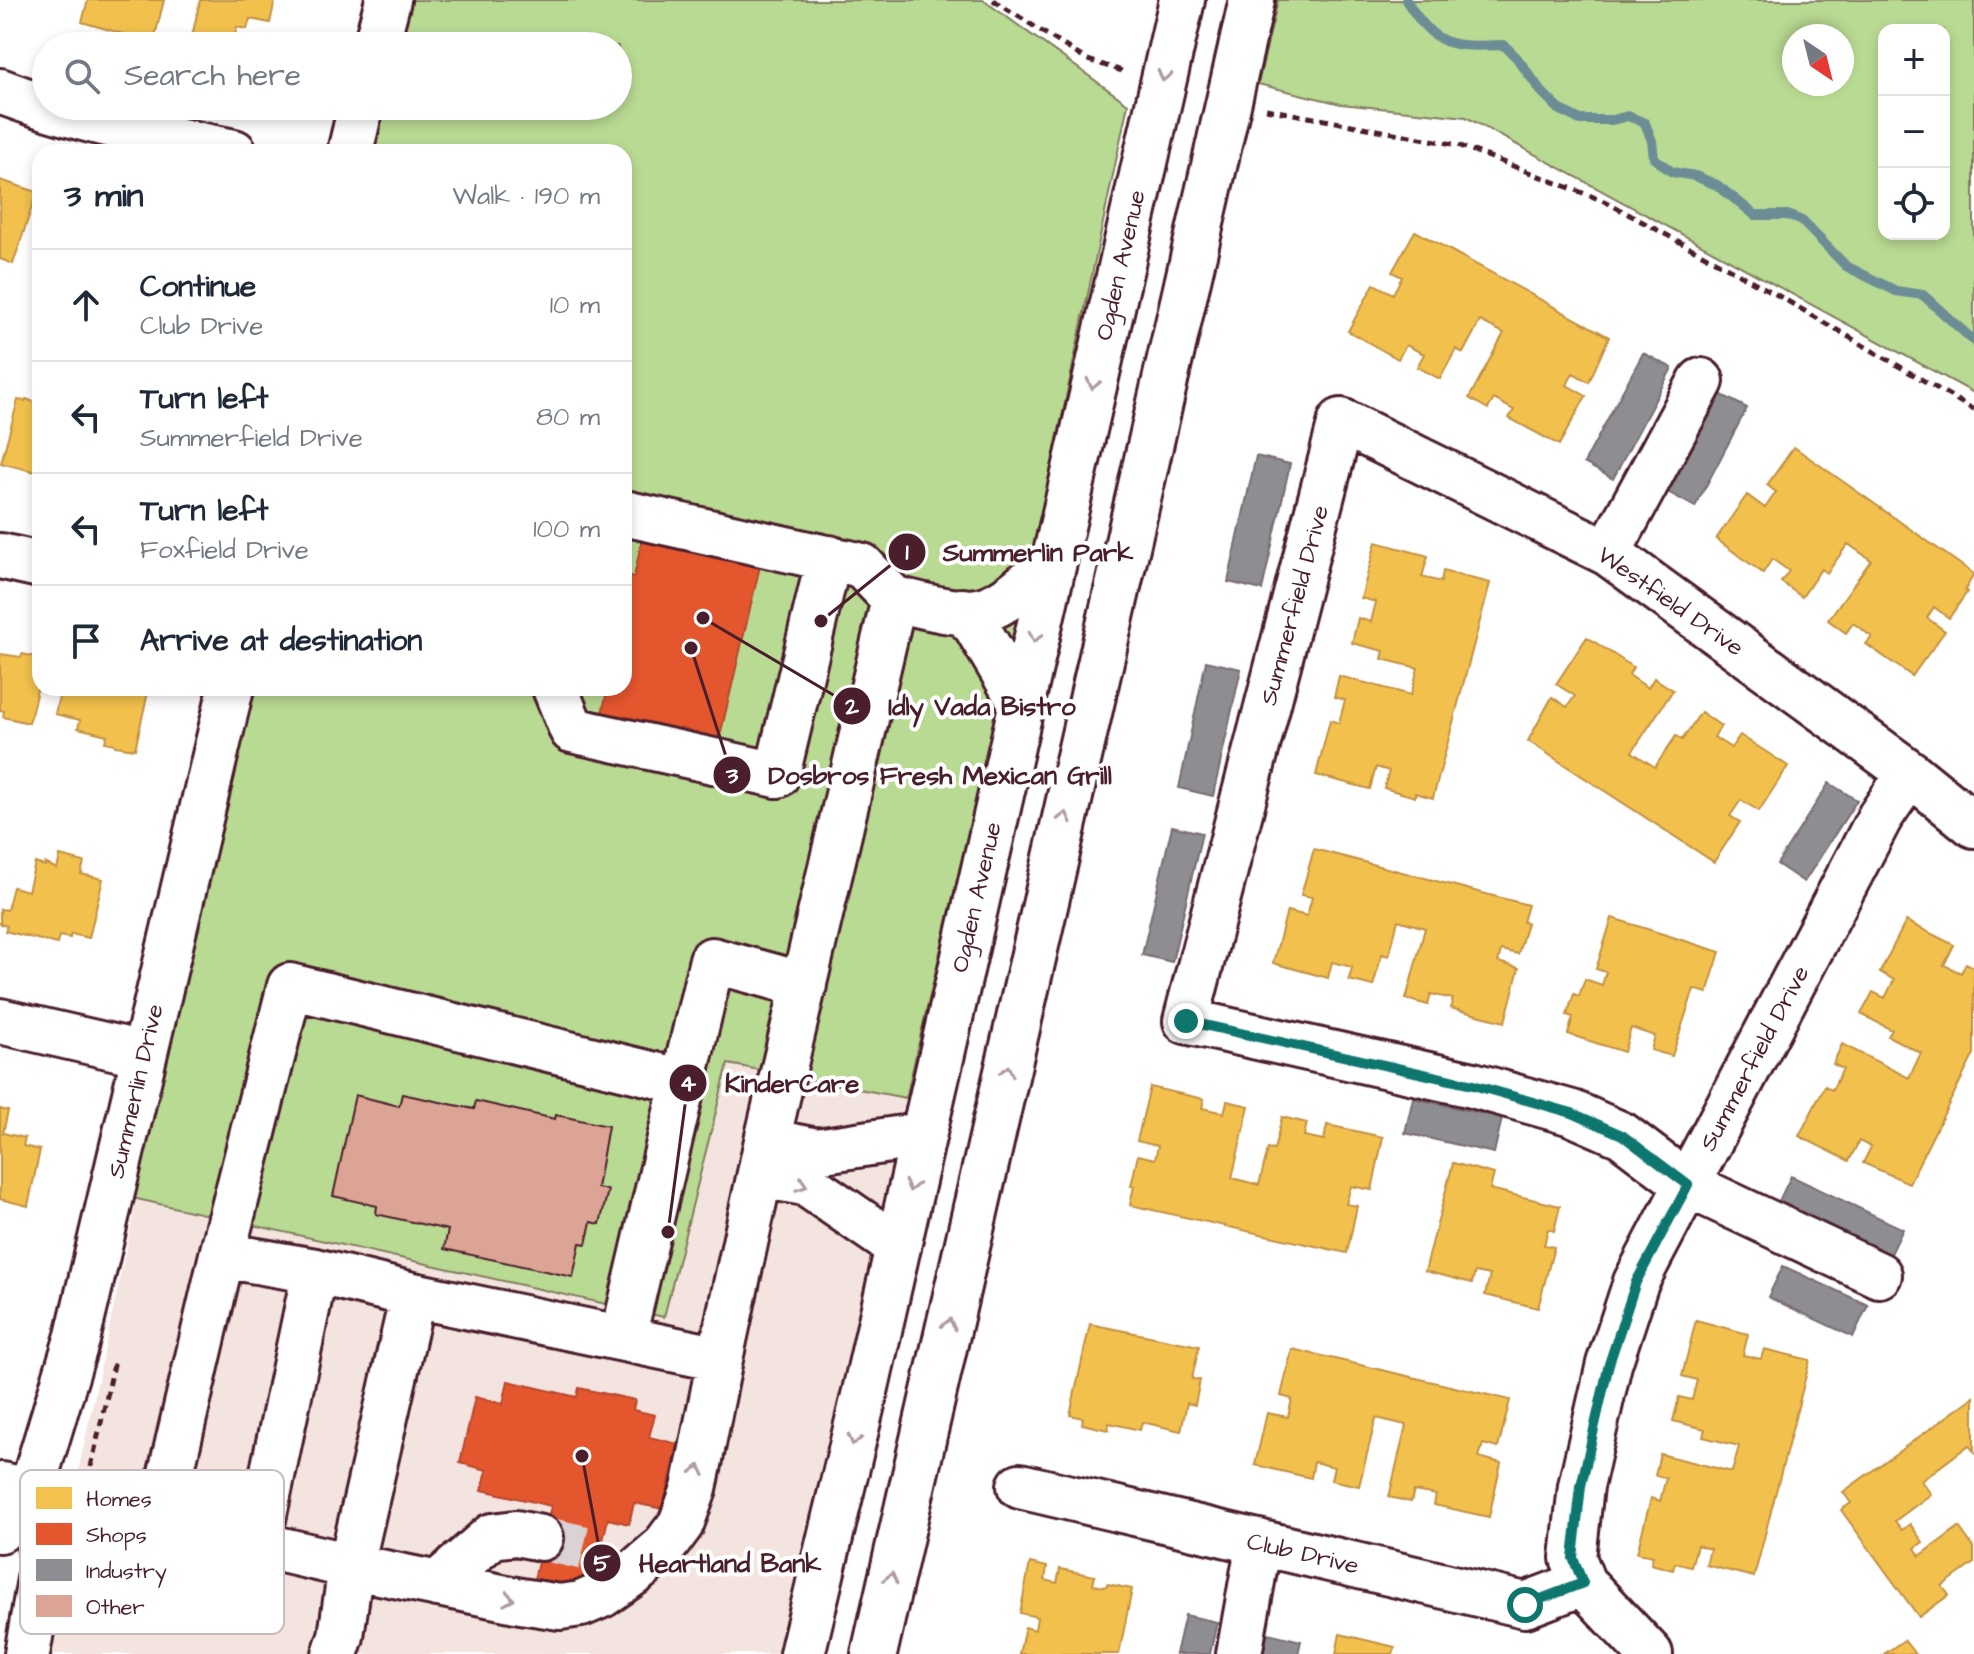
<!DOCTYPE html>
<html lang="en">
<head>
<meta charset="utf-8">
<style>
	body { margin:0; font-family:"Architects Daughter",sans-serif; background:#f6f6f7; color:#1f2937 }
	.controls { position:absolute; right:24px; top:24px; display:grid; overflow:hidden; border-radius:16px; box-shadow:0 4px 12px #0003 }
	.controls button { width:72px; height:72px; display:grid; place-items:center; padding:0; border:0; border-bottom:2px solid #e0e1e3; background:#fff; color:#1f2937; font:40px sans-serif }
	.compass { position:absolute; left:1782px; top:24px; width:72px; height:72px; border-radius:50%; background:#fff; box-shadow:0 4px 12px #0003; rotate:145deg }
	.stop { position:absolute; width:24px; height:24px; margin:-18px; border:6px solid #0f766e; border-radius:50%; background:#fff }
	.stop.end { background:#0f766e; border-color:#fff; box-shadow:0 2px 8px #0008 }
	.list { margin:0; padding:0; list-style:none }
	h2 { display:flex; justify-content:space-between; align-items:center; height:104px; margin:0; padding:0 32px; font-size:34px }
	h2 small { font-size:26px; font-weight:400; color:#747a83 }
	.list li { display:grid; grid-template-columns:52px 1fr auto; gap:24px; align-items:center; box-sizing:border-box; height:112px; padding:0 32px; border-top:2px solid #e0e1e3 }
	.list b { display:block; font-size:30px; white-space:nowrap }
	.list p { margin:0; font-size:26px; white-space:nowrap; color:#747a83 }
	.list em { font-size:26px; font-style:normal; color:#747a83 }
	.icon { flex:none; width:44px; height:44px; fill:none; stroke:currentColor; stroke-width:2; stroke-linecap:round; stroke-linejoin:round }
	.map { position:relative; flex:none; width:1974px; height:1654px; overflow:hidden }
	.search { position:absolute; background:#fff; box-shadow:0 4px 12px #0003; left:32px; top:32px; width:600px; height:88px; display:flex; align-items:center; gap:20px; box-sizing:border-box; padding:0 28px; border-radius:44px; color:#747a83; font-size:30px }
	.panel { position:absolute; background:#fff; box-shadow:0 4px 12px #0003; left:32px; top:144px; width:600px; height:552px; border-radius:24px }
	.map>svg:first-child { display:block }
	.built { fill:#f4e4df }
	.green { fill:#b9da93; stroke:#827c5f; stroke-width:2; fill-rule:evenodd }
	.homes { fill:#f2c14e; stroke:#c09044; stroke-width:2 }
	.shops { fill:#e4572e; stroke:#b6462d; stroke-width:2 }
	.industry { fill:#8d8d92; stroke:#796c73; stroke-width:2 }
	.lines { fill:none; stroke-linecap:round; stroke-linejoin:round }
	.stream { stroke:#6d8d96; stroke-width:10 }
	.building { fill:#dca494; stroke:#4a1f2b; stroke-width:2 }
	.minor-tunnel { stroke:#dbd2d5; stroke-width:44; stroke-dasharray:44 22; stroke-linecap:butt }
	.minor-casing { stroke:#4a1f2b; stroke-width:50 }
	.major-casing { stroke:#4a1f2b; stroke-width:50 }
	.path { stroke:#4a1f2b; stroke-width:5; stroke-dasharray:8 6; stroke-linecap:butt }
	.minor { stroke:#fff; stroke-width:44 }
	.major { stroke:#fff; stroke-width:44 }
	.oneway { stroke:#ae9aa0 }
	.route { stroke:#0f766e; stroke-width:10 }
	.labels { text-anchor:middle; stroke-width:8; stroke-linejoin:round; paint-order:stroke }
	.street-label { font-size:24px; fill:#4a1f2b; stroke:#fff }
	.key { fill:#fff; stroke:#c9bcbf; stroke-width:2 }
	.key-label { font-size:22px; fill:#4a1f2b }
	.leader { fill:none; stroke:#4a1f2b; stroke-width:3 }
	.callout-dot { fill:#4a1f2b; stroke:#fff; stroke-width:3 }
	.mark-label { font-size:24px; text-anchor:middle; font-weight:bold; fill:#fff }
	.callout-label { font-size:26px; text-anchor:middle; font-weight:bold; fill:#4a1f2b; stroke:#fff; stroke-width:8; stroke-linejoin:round; paint-order:stroke }
</style>
</head>
<body>
<div class="map">
<svg width="1974" height="1654" viewBox="0 0 1974 1654">
	<rect width="100%" height="100%" fill="#fff"/>
	<filter id="ink" filterUnits="userSpaceOnUse"><feTurbulence type="fractalNoise" baseFrequency=".0125" numOctaves="2"/><feDisplacementMap in="SourceGraphic" scale="16" xChannelSelector="R" yChannelSelector="G"/><feConvolveMatrix kernelMatrix="1 2 1 2 8 2 1 2 1" color-interpolation-filters="sRGB"/></filter>
	<g filter="url(#ink)">
		<path class="built" d="M728 1063 906 1098 790 1618 776 1654H39L137 1198 664 1317Z"/>
		<path class="green" d="M394 0H983L1128 104 1033 554 906 1098 728 1064 664 1317 128 1197 241 688H624V152H360L371 106H618V46H384Z
			M1278 0H1974V393L1466 117 1341 104 1258 84ZM1884 30H1944V234H1884ZM1794 36H1842V84H1794Z"/>
		<path class="homes" d="M88 0H164L155 36 146 34 144 40 82 22Z
			M200 0H275L270 23 250 19 247 29 237 27 232 46H190Z
			M0 180 37 192 13 264 0 259Z
			M1415 231 1609 337 1589 382 1573 373 1567 385 1586 396 1559 445 1509 418 1514 410 1494 399 1488 409 1469 398 1504 333 1480 321 1463 353 1456 349 1440 379 1417 367 1424 354 1406 345 1398 359 1348 331 1374 284 1393 294 1402 277 1392 272Z
			M26 399 40 404V468L38 467 36 472 1 463 18 400 25 401Z
			M1794 447 1974 574 1965 590 1967 592 1949 618 1934 607 1927 618 1945 631 1912 676 1866 644 1872 637 1853 623 1846 633 1828 620 1871 560 1848 544 1827 573 1821 569 1802 597 1781 582 1789 571 1772 559 1763 573 1716 539 1747 495 1765 508 1776 492 1767 485Z
			M1376 542 1428 556 1422 577 1441 582 1443 571 1490 583 1433 798 1415 793V797L1384 788 1389 771 1376 767 1370 789 1316 775 1330 720 1339 723 1345 700 1334 697 1339 676 1411 695 1418 668 1382 659 1384 651 1352 643 1358 618 1371 622 1376 602 1361 598Z
			M1587 637 1633 667 1629 675 1648 688 1654 678 1673 690 1632 752 1655 767 1676 736 1682 740 1701 712 1721 726 1714 737 1731 748 1740 735 1788 766 1759 811 1741 800 1730 816 1740 822 1714 862 1528 741 1552 697 1567 707 1575 696 1556 684Z
			M0 654 21 657 22 654 40 658V678L29 723 3 717 4 711 0 710Z
			M61 688H149L135 749 115 746V744L105 742 107 735 78 728 80 720 55 714Z
			M1314 849 1528 905 1523 922 1527 923 1518 954 1501 950 1498 962 1519 968 1505 1022 1450 1008 1453 999 1431 994 1428 1005 1406 999 1425 928 1398 920 1389 956 1382 954 1373 986 1349 980 1352 967 1332 962 1328 978 1273 963 1287 911 1307 916 1312 897 1301 895Z
			M60 856 84 862 81 874 103 879 89 938 71 934 70 938 59 936 57 944 5 931 7 926 0 924V909L7 910 13 887 28 891 35 863 45 866V863L57 869Z
			M1612 918 1720 952 1707 993 1694 989 1672 1056 1651 1050 1655 1036 1631 1028 1624 1052 1568 1034 1573 1017 1567 1015 1574 994 1579 996 1585 979 1602 985 1606 972 1596 969Z
			M1906 921 1954 945 1944 965 1961 973 1966 963 1974 967V1054L1909 1183 1863 1163 1871 1147 1859 1141 1849 1161 1799 1136 1825 1086 1832 1090 1843 1069 1833 1064 1842 1044 1909 1078 1921 1053 1888 1036 1892 1030 1861 1014 1873 992 1885 998 1894 980 1880 972Z
			M1150 1087 1204 1099 1202 1108 1224 1113 1227 1101 1249 1106 1232 1178 1259 1185 1268 1149 1274 1150 1282 1117 1307 1123 1304 1136 1324 1140 1327 1125 1383 1137 1372 1190 1351 1186 1346 1204 1357 1206 1347 1253 1130 1205 1134 1186H1131L1138 1155 1155 1159 1158 1146 1137 1141Z
			M0 1109 8 1111 3 1133 25 1138 23 1146 40 1150 28 1206 0 1199Z
			M1453 1163 1494 1174 1490 1189 1560 1206 1554 1231 1548 1229 1544 1245 1554 1247 1538 1308 1485 1295 1490 1275 1475 1272 1472 1283 1425 1271Z
			M1696 1320 1748 1334 1743 1355 1761 1359 1764 1349 1810 1360 1754 1577 1706 1565 1710 1549 1697 1545 1691 1567 1675 1563 1673 1570 1651 1564 1653 1556 1637 1553 1651 1498 1660 1501 1666 1478 1655 1475 1660 1454 1732 1472 1739 1446 1703 1437 1705 1429 1673 1421 1679 1397 1692 1400 1697 1380 1682 1376Z
			M1090 1324 1199 1346 1192 1379 1200 1380 1195 1405 1187 1403 1181 1431 1142 1422 1140 1430 1109 1423 1108 1430 1082 1424 1083 1418 1070 1415Z
			M1292 1349 1510 1400 1498 1448 1483 1444 1479 1457 1501 1463 1489 1517 1434 1505 1436 1495 1414 1491 1411 1502 1389 1497 1406 1425 1376 1418 1359 1486 1331 1480 1334 1467 1314 1462 1311 1478 1255 1465 1267 1413 1288 1417 1292 1399 1281 1396Z
			M1974 1397V1452L1969 1445 1921 1481 1931 1494 1895 1521 1902 1530 1910 1524 1923 1542 1915 1548 1920 1556 1959 1527 1974 1548V1563L1942 1586 1949 1595 1919 1617 1841 1510 1851 1503 1843 1492Z
			M1030 1563 1047 1567 1045 1580 1057 1583 1060 1569 1095 1576 1093 1585 1106 1587 1107 1584 1132 1589 1119 1654H1019L1025 1627 1035 1630 1037 1617 1020 1613Z
			M1340 1634 1395 1647 1393 1654H1336Z
			M1904 1640 1915 1654H1884Z"/>
		<path class="shops" d="M642 539 760 566 716 753 599 725 608 688H624V574L634 577Z
			M508 1381 577 1397 579 1388 635 1400 633 1410 655 1415 649 1437 678 1444 663 1509 634 1503 629 1524 608 1519 589 1600 532 1588 551 1506 482 1490 487 1470 460 1463 475 1397 503 1404Z"/>
		<path class="industry" d="M1643 353 1672 368 1613 479 1584 463Z
			M1720 394 1747 408 1695 507 1668 492Z
			M1256 456 1290 464 1262 590 1228 582Z
			M1206 661 1241 669 1213 796 1179 788Z
			M1829 783 1857 800 1804 882 1777 864Z
			M1172 826 1202 833 1172 962 1142 955Z
			M1413 1098 1502 1118 1494 1153 1405 1133Z
			M1791 1176 1903 1229 1889 1258 1777 1205Z
			M1783 1266 1868 1305 1853 1337 1768 1297Z
			M1185 1615 1217 1622 1210 1654H1176Z
			M1268 1633 1301 1641 1298 1654H1263Z"/>
		<g class="lines">
			<path class="stream" d="M1406 0C1436 48 1450 47 1504 45L1517 58 1541 91 1559 109 1580 120H1612L1628 116 1645 123 1652 141 1654 158 1672 172 1695 176 1717 185 1755 215H1788L1802 221 1846 266 1896 291 1923 295 1974 341"/>
		</g>
		<path class="building" d="M402 1094 474 1109 476 1101 555 1119 556 1115 608 1126 597 1188 608 1190 600 1224 591 1222 586 1244 580 1243 573 1277 444 1249 448 1230 376 1214 377 1206 333 1196 355 1095 399 1106Z"/>
		<g class="lines">
			<path class="minor-tunnel" d="M541 1538 603 1552"/>
			<g class="minor-casing">
				<path id="minor" d="M376 46 388 0
					M0 91C75 120 155 136 234 152
					M350 152 361 106
					M624 513 862 566 894 599
					M1608 553 1701 381
					M0 556 40 565
					M962 611 976 626 1021 702
					M555 688 572 730 777 775 829 558
					M0 1021 143 1054
					M767 1141 817 1151 923 1135
					M760 1175 805 1183 898 1247
					M222 1255 290 986 684 1082
					M1879 1275 1688 1185 1622 1135 1572 1113 1473 1085 1186 1021 1341 421 1608 553 1910 773 1974 825
					M623 1338 712 960 804 985
					M720 1359 694 1489 681 1524 663 1548 635 1572 602 1595 581 1604 560 1607 521 1601 351 1566 413 1295 720 1359 767 1141 894 599C921 604 958 618 986 609 1010 601 1032 578 1052 562
					M2 1485 351 1566 341 1636 335 1654
					M1020 1486 1525 1605 1583 1583
					M160 1520 222 1255 315 1271 413 1295
					M0 1530 31 1491 78 1336 231 688
					M258 1543 315 1271
					M437 1584 492 1536 516 1533 541 1538
					M27 1654 43 1562 31 1491
					M1239 1654 1259 1542
					M1650 1654 1583 1583 1573 1558 1581 1486 1609 1364 1636 1282 1880 817 1910 773"/>
			</g>
			<g class="major-casing">
				<path id="major" d="M802 1654 864 1396 1182 0
					M874 1654 1252 0"/>
			</g>
			<path class="path" d="M993 0 1085 59 1125 72
				M1266 109 1458 145 1604 201 1772 292 1974 410
				M91 1467 115 1360"/>
			<use href="#minor" class="minor"/>
			<use href="#major" class="major"/>
		</g>
		<defs><path id="oneway-chevron" d="M-2-3.5L2.5 0L-2 3.5" fill="none" stroke-width="1.6" stroke-linecap="round" stroke-linejoin="round" transform="scale(2)"/></defs>
		<g class="oneway">
			<use href="#oneway-chevron" transform="translate(1164 76) rotate(104)"/>
			<use href="#oneway-chevron" transform="translate(1093 384) rotate(103)"/>
			<use href="#oneway-chevron" transform="translate(1035 637) rotate(103)"/>
			<use href="#oneway-chevron" transform="translate(1065 817) rotate(-77)"/>
			<use href="#oneway-chevron" transform="translate(1007 1071) rotate(-77)"/>
			<use href="#oneway-chevron" transform="translate(802 1185) rotate(20)"/>
			<use href="#oneway-chevron" transform="translate(911 1186) rotate(103)"/>
			<use href="#oneway-chevron" transform="translate(949 1324) rotate(-77)"/>
			<use href="#oneway-chevron" transform="translate(854 1440) rotate(104)"/>
			<use href="#oneway-chevron" transform="translate(698 1470) rotate(-78)"/>
			<use href="#oneway-chevron" transform="translate(891 1578) rotate(-77)"/>
			<use href="#oneway-chevron" transform="translate(509 1599) rotate(11)"/>
		</g>
	</g>
	<g class="lines" filter="url(#ink)">
		<path class="route" d="M1186 1021 1473 1085 1572 1113 1622 1135 1688 1185 1636 1282 1609 1364 1581 1486 1573 1558 1583 1583 1525 1605"/>
	</g>
	<g class="labels">
		<g class="street-label">
			<text transform="translate(1120 265) rotate(-77)" y="8">Ogden Avenue</text>
			<text transform="translate(1671 601) rotate(35)" y="8">Westfield Drive</text>
			<text transform="translate(1294 605) rotate(-75)" y="8">Summerfield Drive</text>
			<text transform="translate(976 897) rotate(-77)" y="8">Ogden Avenue</text>
			<text transform="translate(1754 1058) rotate(-62)" y="8">Summerfield Drive</text>
			<text transform="translate(135 1091) rotate(-77)" y="8">Summerlin Drive</text>
			<text transform="translate(1303 1553) rotate(13)" y="8">Club Drive</text>
		</g>
	</g>
	<rect x="20" y="1470" width="264" height="164" rx="12" class="key"/>
	<rect x="36" y="1487" width="36" height="22" fill="#f2c14e"/>
	<rect x="36" y="1523" width="36" height="22" fill="#e4572e"/>
	<rect x="36" y="1559" width="36" height="22" fill="#8d8d92"/>
	<rect x="36" y="1595" width="36" height="22" fill="#dca494"/>
	<g class="key-label">
		<text x="86" y="1506">Homes</text>
		<text x="86" y="1542">Shops</text>
		<text x="86" y="1578">Industry</text>
		<text x="86" y="1614">Other</text>
	</g>
	<path class="leader" d="M821 621L907 552M703 618L852 706M691 648L732 775M668 1232L688 1083M582 1456L602 1563"/>
	<g class="callout-dot">
		<circle cx="821" cy="621" r="8"/>
		<circle cx="703" cy="618" r="8"/>
		<circle cx="691" cy="648" r="8"/>
		<circle cx="668" cy="1232" r="8"/>
		<circle cx="582" cy="1456" r="8"/>
		<circle cx="907" cy="552" r="20"/>
		<circle cx="852" cy="706" r="20"/>
		<circle cx="732" cy="775" r="20"/>
		<circle cx="688" cy="1083" r="20"/>
		<circle cx="602" cy="1563" r="20"/>
	</g>
	<g class="mark-label">
		<text x="907" y="560">1</text>
		<text x="852" y="714">2</text>
		<text x="732" y="783">3</text>
		<text x="688" y="1091">4</text>
		<text x="602" y="1571">5</text>
	</g>
	<g class="callout-label">
		<text x="1038" y="561">Summerlin Park</text>
		<text x="982" y="715">Idly Vada Bistro</text>
		<text x="940" y="784">Dosbros Fresh Mexican Grill</text>
		<text x="792" y="1092">KinderCare</text>
		<text x="730" y="1572">Heartland Bank</text>
	</g>
</svg>
<div class="controls">
<button>+</button>
<button>−</button>
<button><svg class="icon" aria-label="locate" viewBox="0 0 24 24"><circle cx="12" cy="12" r="6"/><path d="M12 2v4M12 18v4M2 12h4M18 12h4"/></svg></button>
</div>
<svg class="compass" viewBox="-18 -18 36 36"><path d="M0-13l5 13h-10z" fill="#e53935"/><path d="M0 13l5-13h-10z" fill="#747a83"/></svg>
<div class="stop" style="left:1525px;top:1605px"></div>
<div class="stop end" style="left:1186px;top:1021px"></div>
<div class="search"><svg class="icon" aria-label="search" viewBox="0 0 24 24"><circle cx="10" cy="10" r="6"/><path d="M15 15l6 6"/></svg>Search here</div>
<section class="panel">
<h2>3 min<small>Walk · 190 m</small></h2>
<ul class="list">
<li><svg class="icon" aria-label="ahead" viewBox="0 0 24 24"><path d="M12 20V5M6 11l6-6 6 6"/></svg><div><b>Continue</b><p>Club Drive</p></div><em>10 m</em></li>
<li><svg class="icon" aria-label="left" viewBox="0 0 24 24"><path d="M17 20v-9H6M10 6l-5 5 5 5"/></svg><div><b>Turn left</b><p>Summerfield Drive</p></div><em>80 m</em></li>
<li><svg class="icon" aria-label="left" viewBox="0 0 24 24"><path d="M17 20v-9H6M10 6l-5 5 5 5"/></svg><div><b>Turn left</b><p>Foxfield Drive</p></div><em>100 m</em></li>
<li><svg class="icon" aria-label="arrive" viewBox="0 0 24 24"><path d="M6 21V4h12l-3 4 3 4H6"/></svg><div><b>Arrive at destination</b></div></li>
</ul>
</section>
</div>
</body>
</html>
